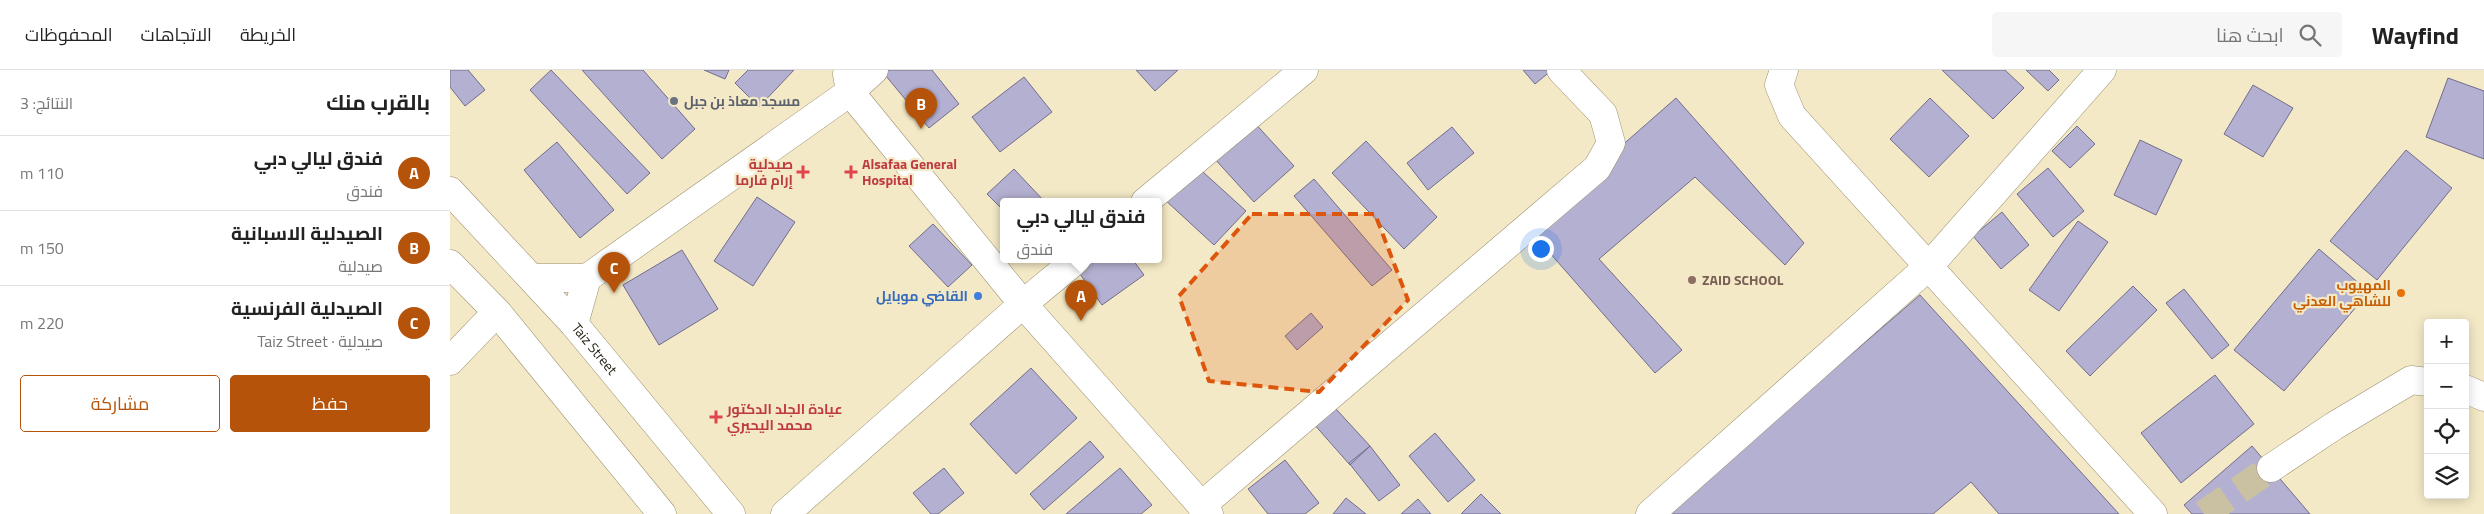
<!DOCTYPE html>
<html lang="ar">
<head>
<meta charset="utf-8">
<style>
	body { margin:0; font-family:"Titillium Web",Cairo,sans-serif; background:#f6f6f6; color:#222; direction:rtl }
	.controls { position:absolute; right:15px; bottom:15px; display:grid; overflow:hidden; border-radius:5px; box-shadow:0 2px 12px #0003 }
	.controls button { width:45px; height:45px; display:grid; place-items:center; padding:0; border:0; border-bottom:1px solid #e0e0e0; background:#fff; color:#222; font:25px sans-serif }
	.you { position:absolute; left:1090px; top:178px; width:18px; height:18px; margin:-12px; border:4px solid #fff; border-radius:50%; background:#1a73e8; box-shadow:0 0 0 8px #1a73e833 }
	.badge { display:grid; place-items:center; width:32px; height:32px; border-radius:50%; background:#b45309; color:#fff; font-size:16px; font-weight:700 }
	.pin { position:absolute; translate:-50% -41px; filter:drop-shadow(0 1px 2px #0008) }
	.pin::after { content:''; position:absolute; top:26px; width:18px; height:15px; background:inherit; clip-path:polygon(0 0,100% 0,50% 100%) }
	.popup { position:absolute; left:550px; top:128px; width:162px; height:65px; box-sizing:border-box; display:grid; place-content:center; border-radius:5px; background:#fff; filter:drop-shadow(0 1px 4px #0005); font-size:16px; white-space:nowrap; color:#767676 }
	.popup b { font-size:19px; color:#222 }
	.popup::after { content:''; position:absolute; left:50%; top:100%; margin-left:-10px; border:10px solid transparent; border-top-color:#fff }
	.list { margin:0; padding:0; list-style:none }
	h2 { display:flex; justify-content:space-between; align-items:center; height:65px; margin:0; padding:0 20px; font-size:21px }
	h2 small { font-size:16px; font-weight:400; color:#767676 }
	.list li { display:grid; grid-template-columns:32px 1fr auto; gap:15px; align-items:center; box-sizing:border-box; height:75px; padding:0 20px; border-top:1px solid #e0e0e0 }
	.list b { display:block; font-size:19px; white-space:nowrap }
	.list p { margin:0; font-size:16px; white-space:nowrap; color:#767676 }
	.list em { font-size:16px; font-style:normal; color:#767676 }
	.actions { display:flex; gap:10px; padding:15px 20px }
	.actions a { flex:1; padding:11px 0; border:1px solid #b45309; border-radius:5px; text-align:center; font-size:18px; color:#b45309 }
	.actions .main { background:#b45309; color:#fff }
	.icon { flex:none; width:28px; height:28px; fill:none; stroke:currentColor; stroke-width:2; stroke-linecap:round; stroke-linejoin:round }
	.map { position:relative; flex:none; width:2034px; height:444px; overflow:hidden; direction:ltr }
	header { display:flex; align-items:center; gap:30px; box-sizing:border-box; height:70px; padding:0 25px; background:#fff; border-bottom:1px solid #e0e0e0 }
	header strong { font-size:24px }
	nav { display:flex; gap:28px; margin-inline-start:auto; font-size:18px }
	.search { width:350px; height:45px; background:#f6f6f6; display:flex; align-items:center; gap:12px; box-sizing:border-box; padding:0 18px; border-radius:5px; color:#767676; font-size:19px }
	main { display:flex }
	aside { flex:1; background:#fff }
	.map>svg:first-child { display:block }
	.building { fill:#b4b0d1; stroke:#716d8c }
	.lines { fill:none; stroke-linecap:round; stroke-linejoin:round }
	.minor-tunnel { stroke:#cac1a2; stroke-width:28; stroke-dasharray:28 14; stroke-linecap:butt }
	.minor-casing { stroke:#998e6e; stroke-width:29 }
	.highway-casing { stroke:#998e6e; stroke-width:29 }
	.minor { stroke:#fff; stroke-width:28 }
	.highway { stroke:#fff; stroke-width:28 }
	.marked { fill:#de560c; fill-opacity:0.2; stroke:#de560c; stroke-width:4; stroke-dasharray:10 6; stroke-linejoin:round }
	.worship-dot { fill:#6b7280; stroke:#f4e9c6; stroke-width:2 }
	.health-dot { fill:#e0444e; stroke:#f4e9c6; stroke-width:2 }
	.education-dot { fill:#8d6e63; stroke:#f4e9c6; stroke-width:2 }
	.food-dot { fill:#e8710a; stroke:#f4e9c6; stroke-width:2 }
	.shop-dot { fill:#3f7fe0; stroke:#f4e9c6; stroke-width:2 }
	.labels { text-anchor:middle; stroke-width:4.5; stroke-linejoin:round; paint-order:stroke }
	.worship-label { font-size:14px; font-weight:bold; fill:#5b616d; stroke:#f4e9c6; text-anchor:start }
	.health-label { font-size:14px; font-weight:bold; fill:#be3a42; stroke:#f4e9c6; text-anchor:start }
	.education-label { font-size:14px; font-weight:bold; fill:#785e54; stroke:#f4e9c6; text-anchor:start }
	.food-label { font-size:14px; font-weight:bold; fill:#c56008; stroke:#f4e9c6; text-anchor:end }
	.shop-label { font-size:14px; font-weight:bold; fill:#366cbe; stroke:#f4e9c6; text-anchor:end }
	.street-label { font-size:14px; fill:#242013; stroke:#f4e9c6 }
</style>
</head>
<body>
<header>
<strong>Wayfind</strong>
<div class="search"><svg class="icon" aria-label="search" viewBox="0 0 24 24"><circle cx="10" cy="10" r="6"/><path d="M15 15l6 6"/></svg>ابحث هنا</div>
<nav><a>الخريطة</a><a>الاتجاهات</a><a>المحفوظات</a></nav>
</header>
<main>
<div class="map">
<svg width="2034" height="444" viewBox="0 0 2034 444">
	<rect width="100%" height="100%" fill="#f4e9c6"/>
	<path class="building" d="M0 0H18L35 20 15 36 0 17Z
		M101 0 200 103 177 124 80 20Z
		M132 0H193L245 59 212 89Z
		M254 0H279L275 9Z
		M298 0H344L309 37 285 13Z
		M431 0H482L509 34 479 58Z
		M686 0H728L705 21Z
		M1073 0H1102L1085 14Z
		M1492 0H1555L1574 18 1543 49Z
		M1576 0H1599L1609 10 1598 21Z
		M574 7 602 42 550 82 522 47Z
		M1998 8 2034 21V89L1976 67Z
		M1803 15 1843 38 1813 87 1774 64Z
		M1226 28 1354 173 1335 195 1245 107 1149 189 1232 280 1205 303 1078 158Z
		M1480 28 1519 66 1479 107 1440 69Z
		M792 39 844 96 804 132 752 75Z
		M1627 56 1645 74 1620 98 1602 81Z
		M1002 57 1024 83 978 120 957 93Z
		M1690 70 1732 90 1706 145 1664 125Z
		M916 71 987 147 954 179 882 103Z
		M107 72 164 140 130 168 74 100Z
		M1956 80 2002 118 1927 210 1880 171Z
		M732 83 796 141 764 175 701 117Z
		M1598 98 1634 141 1603 167 1567 124Z
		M564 99 595 132H554V141L537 124Z
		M864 109 942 200 922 216 844 126Z
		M307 127 345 152 303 216 264 191Z
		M1552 142 1579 175 1551 199 1523 166Z
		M1628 151 1658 172 1609 241 1579 220Z
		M483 154 522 195 498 217 459 176Z
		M1869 179 1919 222 1834 321 1784 280Z
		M232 180 268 239 209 275 173 215Z
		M620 190H683L694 205 652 235Z
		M1683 216 1707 240 1640 306 1616 281Z
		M1734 219 1779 275 1762 289 1716 233Z
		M1470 225 1669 444H1549L1521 412 1483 444H1216Z
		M861 243 873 257 847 280 835 266Z
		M581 298 627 348 566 404 520 354Z
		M1765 305 1804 354 1731 413 1691 363Z
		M875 327 920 376 900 395 855 344Z
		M985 363 1025 410 998 432 959 386Z
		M640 371 654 387 594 440 580 424Z
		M920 376 950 415 929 431 899 393Z
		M1802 376 1860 444H1742L1734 435Z
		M835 390 869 433 855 444H818L798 419Z
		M494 398 514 423 488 444H481L463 423Z
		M670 398 702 435 691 444H616Z
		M1031 424 1051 444H1011Z
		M896 428 916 444H883Z
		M968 429 981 444H951Z"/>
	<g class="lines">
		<path class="minor-tunnel" d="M1754 444 1821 398"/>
		<g class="minor-casing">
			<path id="minor" d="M1334 0 1329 15 1342 46 1703 444
				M397 4 400 22 573 234 626 190
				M695 132 854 0
				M84 208H137L400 22 424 0
				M124 254 137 208
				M0 291 47 242
				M2015 319 2034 327
				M1821 398 1884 356 1961 310 1978 312
				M751 436 1147 98 1161 73 1153 44 1111 0
				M335 444 573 234 759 444
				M1200 444 1479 196 1652 0"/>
		</g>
		<g class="highway-casing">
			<g id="highway">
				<path id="s1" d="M0 121 124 254 281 444"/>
				<path d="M0 194 47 242 212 444"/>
			</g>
		</g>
		<use href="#minor" class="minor"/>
		<use href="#highway" class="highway"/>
	</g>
	<path class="marked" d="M802 144H925L958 230 869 322 759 311 729 226Z"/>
	<circle class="worship-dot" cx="224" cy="31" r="5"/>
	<g class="health-dot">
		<path d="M350.5 94.5h5v5h5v5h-5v5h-5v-5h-5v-5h5z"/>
		<path d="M398.5 94.5h5v5h5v5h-5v5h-5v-5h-5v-5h5z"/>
		<path d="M263.5 339.5h5v5h5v5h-5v5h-5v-5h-5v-5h5z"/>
	</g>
	<circle class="education-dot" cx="1242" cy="210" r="5"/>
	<circle class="food-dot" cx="1951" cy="223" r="5"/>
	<circle class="shop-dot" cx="528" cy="226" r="5"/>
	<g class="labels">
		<g class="worship-label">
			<text x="234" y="36">مسجد معاذ بن جبل</text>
		</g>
		<g class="health-label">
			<text x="343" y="99" text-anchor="end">صيدلية<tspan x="343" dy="16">إرام فارما</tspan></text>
			<text x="412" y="99">Alsafaa General<tspan x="412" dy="16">Hospital</tspan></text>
			<text x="277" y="344">عيادة الجلد الدكتور<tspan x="277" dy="16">محمد اليحيري</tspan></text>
		</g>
		<g class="education-label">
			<text x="1252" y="215">ZAID SCHOOL</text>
		</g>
		<g class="food-label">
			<text x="1941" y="220">المهيوب<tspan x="1941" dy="16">للشاهي العدني</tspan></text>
		</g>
		<g class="shop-label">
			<text x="518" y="231">القاضي موبايل</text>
		</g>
		<g class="street-label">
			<text dy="5" stroke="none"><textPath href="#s1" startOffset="214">Taiz Street</textPath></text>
		</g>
	</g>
</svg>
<div class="controls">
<button>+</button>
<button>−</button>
<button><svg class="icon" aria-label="locate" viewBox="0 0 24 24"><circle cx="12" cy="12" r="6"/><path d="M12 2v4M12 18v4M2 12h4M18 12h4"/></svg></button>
<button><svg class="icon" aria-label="layers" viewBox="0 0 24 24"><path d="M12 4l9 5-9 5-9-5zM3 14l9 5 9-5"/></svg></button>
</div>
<div class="you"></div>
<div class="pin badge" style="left:631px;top:251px">A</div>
<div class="popup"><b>فندق ليالي دبي</b>فندق</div>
<div class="pin badge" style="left:471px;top:59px">B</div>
<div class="pin badge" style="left:164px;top:223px">C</div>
</div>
<aside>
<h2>بالقرب منك<small>النتائج: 3</small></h2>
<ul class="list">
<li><span class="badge">A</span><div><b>فندق ليالي دبي</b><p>فندق</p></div><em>110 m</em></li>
<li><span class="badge">B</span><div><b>الصيدلية الاسبانية</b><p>صيدلية</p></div><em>150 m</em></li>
<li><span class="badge">C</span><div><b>الصيدلية الفرنسية</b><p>صيدلية · Taiz Street</p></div><em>220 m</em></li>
</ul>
<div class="actions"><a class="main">حفظ</a><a>مشاركة</a></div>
</aside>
</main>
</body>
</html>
